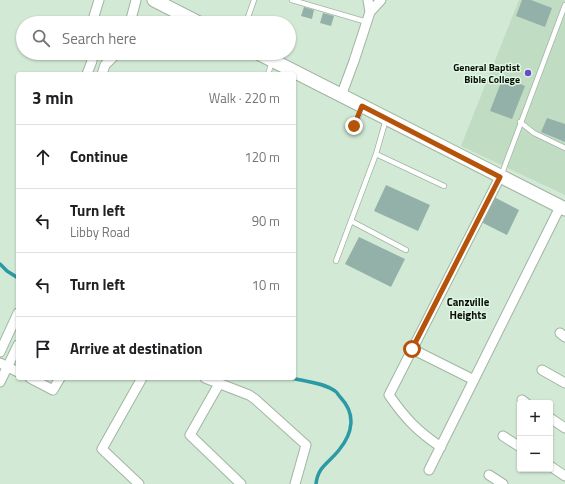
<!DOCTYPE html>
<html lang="en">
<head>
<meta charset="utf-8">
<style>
	body { margin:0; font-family:"Titillium Web",sans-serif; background:#f6f6f6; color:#202124 }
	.controls { position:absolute; right:12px; bottom:12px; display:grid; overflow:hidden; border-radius:4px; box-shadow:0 1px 3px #0004 }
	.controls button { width:36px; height:36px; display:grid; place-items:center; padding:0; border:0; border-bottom:1px solid #e0e0e0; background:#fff; color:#202124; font:20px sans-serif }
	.stop { position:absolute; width:12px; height:12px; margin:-9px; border:3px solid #b45309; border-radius:50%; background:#fff }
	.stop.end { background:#b45309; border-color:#fff; box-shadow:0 1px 4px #0008 }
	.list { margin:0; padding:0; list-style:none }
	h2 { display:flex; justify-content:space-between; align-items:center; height:52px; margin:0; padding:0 16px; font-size:17px }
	h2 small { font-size:13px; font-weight:400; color:#757577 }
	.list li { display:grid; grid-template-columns:26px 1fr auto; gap:12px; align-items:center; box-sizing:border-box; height:64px; padding:0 16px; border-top:1px solid #e0e0e0 }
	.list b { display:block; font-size:15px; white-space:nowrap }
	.list p { margin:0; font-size:13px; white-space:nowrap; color:#757577 }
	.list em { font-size:13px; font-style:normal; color:#757577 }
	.icon { flex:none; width:22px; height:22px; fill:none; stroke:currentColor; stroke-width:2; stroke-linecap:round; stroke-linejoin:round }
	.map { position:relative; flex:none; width:565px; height:484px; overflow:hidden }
	.search { position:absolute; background:#fff; box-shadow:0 1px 3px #0004; left:16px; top:16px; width:280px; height:44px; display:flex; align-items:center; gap:10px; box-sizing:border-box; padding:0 14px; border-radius:22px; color:#757577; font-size:15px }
	.panel { position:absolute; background:#fff; box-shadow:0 1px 3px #0004; left:16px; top:72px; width:280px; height:308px; border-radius:4px }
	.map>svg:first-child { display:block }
	.built { fill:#c0dcc3 }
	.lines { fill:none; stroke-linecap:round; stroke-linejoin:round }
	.stream { stroke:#2b9aa4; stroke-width:3.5 }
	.building { fill:#93b1a9 }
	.service-casing { stroke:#a0b5a2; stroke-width:6 }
	.minor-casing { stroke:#a0b5a2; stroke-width:11 }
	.secondary-casing { stroke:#a0b5a2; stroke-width:15 }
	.service { stroke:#fff; stroke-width:4.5 }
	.minor { stroke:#fff; stroke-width:9 }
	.secondary { stroke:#fff; stroke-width:13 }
	.route { stroke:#b45309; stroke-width:5 }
	.poi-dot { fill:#674cc5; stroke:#dff6e2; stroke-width:1.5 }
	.labels { text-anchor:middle; stroke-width:3; stroke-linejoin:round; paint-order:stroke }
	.poi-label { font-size:10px; font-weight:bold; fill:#070f08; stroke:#dff6e2; text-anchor:end }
	.neighbourhood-label { font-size:11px; font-weight:bold; fill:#070f08; stroke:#dff6e2 }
</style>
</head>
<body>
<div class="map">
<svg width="565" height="484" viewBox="0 0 565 484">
	<rect width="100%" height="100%" fill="#d2e9d5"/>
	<path class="built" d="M519 0H565V195L461 146Z"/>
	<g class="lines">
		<path class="stream" d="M0 264 7 271 18 278
			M291 378C304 381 324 383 335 391 337 392 339 396 341 398 356 414 353 433 339 450 329 463 318 466 316 484"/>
	</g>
	<path class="building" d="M522 0H531L552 8 545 27 516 16Z
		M304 7 314 10 312 19 301 16Z
		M323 13 334 16 331 26 320 23Z
		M503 77 525 86 512 119 490 111Z
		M547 118 565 124V142L541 132Z
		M386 185 430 205 418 231 374 211Z
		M494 197 519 210 507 235 481 222Z
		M359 237 405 259 391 287 345 264Z"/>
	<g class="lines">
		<g class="service-casing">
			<path id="service" d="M292 0 367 22
				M246 23 254 0
				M268 74 272 62
				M520 122 534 133 565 148
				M355 126 362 107
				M376 154 444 186
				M501 176 565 5
				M351 221 406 250
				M336 261 376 154 386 119"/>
		</g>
		<g class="minor-casing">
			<path id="minor" d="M368 0 370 12
				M92 23 99 0
				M130 23 136 0
				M87 74 92 61 90 53
				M102 74 105 65 117 53
				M341 96 354 61 370 12 381 0
				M560 333 565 337
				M412 349 474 380
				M0 352 18 313
				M0 363 18 372
				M542 370 565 383
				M30 378 53 390 60 378
				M205 378 249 395 255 399 306 445 295 484
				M0 382 18 345
				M219 384 190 435 241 484
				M522 400 526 403
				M550 418 565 428
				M503 436 520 447
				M441 447C417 431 405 418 389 395L500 177
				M550 466 565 476
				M429 470 560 207
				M489 475 503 484
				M139 484 102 449 142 378"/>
		</g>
		<g class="secondary-casing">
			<path id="secondary" d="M154 0 199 23
				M258 53 565 209"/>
		</g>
		<use href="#service" class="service"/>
		<use href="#minor" class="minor"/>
		<use href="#secondary" class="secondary"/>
	</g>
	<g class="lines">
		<path class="route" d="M354 126 362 106 500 177 412 349"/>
	</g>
	<circle class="poi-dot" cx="528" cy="73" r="4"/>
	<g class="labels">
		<g class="poi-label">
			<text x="520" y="71">General Baptist<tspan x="520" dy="12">Bible College</tspan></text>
		</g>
		<g class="neighbourhood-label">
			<text x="468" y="306">Canzville<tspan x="468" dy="13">Heights</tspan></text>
		</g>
	</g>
</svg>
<div class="controls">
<button>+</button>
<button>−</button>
</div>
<div class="stop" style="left:412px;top:349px"></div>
<div class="stop end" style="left:354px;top:126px"></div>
<div class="search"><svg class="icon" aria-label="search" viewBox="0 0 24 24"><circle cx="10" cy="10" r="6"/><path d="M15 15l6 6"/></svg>Search here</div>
<section class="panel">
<h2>3 min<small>Walk · 220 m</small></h2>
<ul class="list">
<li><svg class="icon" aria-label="ahead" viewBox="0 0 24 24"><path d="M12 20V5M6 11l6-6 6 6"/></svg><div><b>Continue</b></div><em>120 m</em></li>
<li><svg class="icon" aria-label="left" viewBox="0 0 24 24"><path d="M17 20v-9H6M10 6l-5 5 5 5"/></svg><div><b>Turn left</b><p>Libby Road</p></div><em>90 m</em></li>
<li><svg class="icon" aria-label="left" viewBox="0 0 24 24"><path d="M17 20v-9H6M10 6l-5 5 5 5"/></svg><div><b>Turn left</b></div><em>10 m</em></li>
<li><svg class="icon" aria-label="arrive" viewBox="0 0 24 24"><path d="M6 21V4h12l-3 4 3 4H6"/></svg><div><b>Arrive at destination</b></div></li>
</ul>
</section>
</div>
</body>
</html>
